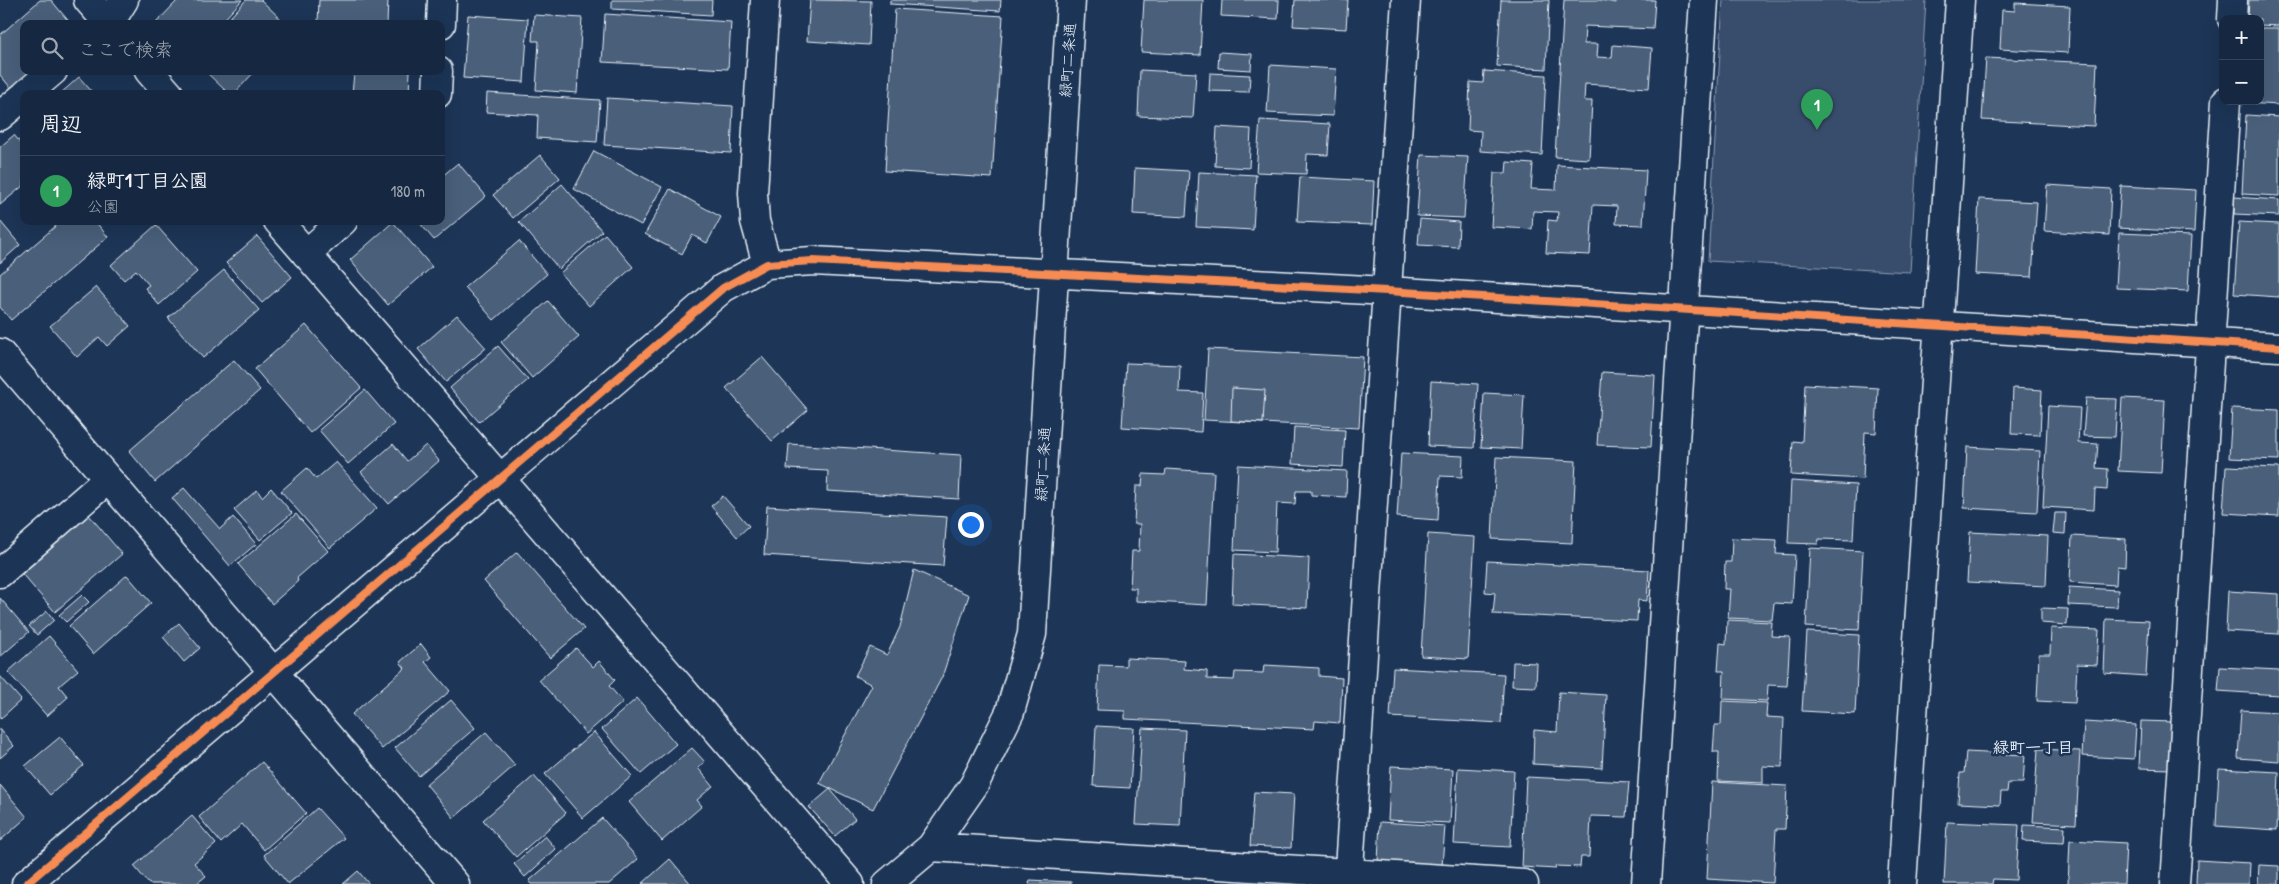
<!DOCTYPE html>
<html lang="ja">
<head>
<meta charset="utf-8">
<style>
	body { margin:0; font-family:"Patrick Hand","Klee One",sans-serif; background:#1f3048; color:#f1f3f6 }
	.controls { position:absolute; right:15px; top:15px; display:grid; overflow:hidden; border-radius:10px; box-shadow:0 5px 20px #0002 }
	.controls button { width:45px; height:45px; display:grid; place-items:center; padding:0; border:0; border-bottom:1px solid #35445a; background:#162841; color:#f1f3f6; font:25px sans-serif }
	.you { position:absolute; left:970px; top:524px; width:18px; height:18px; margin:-12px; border:4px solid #fff; border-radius:50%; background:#1a73e8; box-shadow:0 0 0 8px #1a73e833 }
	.badge { display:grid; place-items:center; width:32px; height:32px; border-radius:50%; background:#d6ab8b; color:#fff; font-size:16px; font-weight:700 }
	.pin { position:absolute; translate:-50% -41px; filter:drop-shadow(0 1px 2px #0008) }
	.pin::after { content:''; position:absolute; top:26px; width:18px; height:15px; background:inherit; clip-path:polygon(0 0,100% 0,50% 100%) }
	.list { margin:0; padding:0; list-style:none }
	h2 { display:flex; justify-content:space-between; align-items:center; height:65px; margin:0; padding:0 20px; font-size:21px }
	h2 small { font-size:16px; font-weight:400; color:#9ea6b1 }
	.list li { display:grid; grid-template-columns:32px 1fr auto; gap:15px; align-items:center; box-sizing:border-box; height:70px; padding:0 20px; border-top:1px solid #35445a }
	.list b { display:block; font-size:19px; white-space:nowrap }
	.list p { margin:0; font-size:16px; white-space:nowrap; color:#9ea6b1 }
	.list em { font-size:16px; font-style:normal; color:#9ea6b1 }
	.icon { flex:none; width:28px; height:28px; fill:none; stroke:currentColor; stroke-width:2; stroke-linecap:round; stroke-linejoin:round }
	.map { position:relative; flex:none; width:2279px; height:884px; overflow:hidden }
	.search { position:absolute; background:#162841; box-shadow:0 5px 20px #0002; left:20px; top:20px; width:425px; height:55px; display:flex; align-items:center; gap:12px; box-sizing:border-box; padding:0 18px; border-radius:10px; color:#9ea6b1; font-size:19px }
	.panel { position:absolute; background:#162841; box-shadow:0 5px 20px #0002; left:20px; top:90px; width:425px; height:135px; border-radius:10px }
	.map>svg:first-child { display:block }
	.green { fill:#374d6c; stroke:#909fb2 }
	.building { fill:#495e7a; stroke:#e8f1f8 }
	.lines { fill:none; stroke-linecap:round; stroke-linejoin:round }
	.minor-casing { stroke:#e8f1f8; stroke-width:31 }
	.minor { stroke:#1d3557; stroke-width:28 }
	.cycleway-casing { stroke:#1d3557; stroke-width:11 }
	.cycleway { stroke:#f68b52; stroke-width:8 }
	.labels { text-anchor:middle; stroke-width:5; stroke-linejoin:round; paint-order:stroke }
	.street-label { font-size:15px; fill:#e8f1f8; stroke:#1d3557 }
	.neighbourhood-label { font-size:16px; font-weight:bold; fill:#e8f1f8; stroke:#1d3557 }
</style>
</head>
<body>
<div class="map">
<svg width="2279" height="884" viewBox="0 0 2279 884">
	<rect width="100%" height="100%" fill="#1d3557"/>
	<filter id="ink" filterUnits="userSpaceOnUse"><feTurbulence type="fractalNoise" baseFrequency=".02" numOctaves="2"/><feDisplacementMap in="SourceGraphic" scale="10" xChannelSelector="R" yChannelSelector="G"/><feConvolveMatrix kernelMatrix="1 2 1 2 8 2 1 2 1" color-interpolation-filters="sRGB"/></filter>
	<g filter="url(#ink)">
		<path class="green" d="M1723 0H1926L1910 272 1708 261Z"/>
		<path class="building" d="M40 0H51L71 24H24V71H31L11 88 0 75V35Z
			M178 0H242L220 24H155Z
			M246 0H261L286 24H224Z
			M319 0H388L387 24H318Z
			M612 0H712L711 15 612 9Z
			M810 0 871 1 869 45 807 41Z
			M890 0H1001L1000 11 890 4Z
			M1144 0H1203L1200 55 1141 52Z
			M1222 0H1279L1278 19 1221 16Z
			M1295 0H1348L1346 29 1293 26Z
			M1501 0H1549L1546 69 1497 66Z
			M1564 0H1600L1616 3V0H1655L1653 29 1585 26 1584 44H1598L1597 57 1612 58 1613 45 1652 48 1649 88 1585 84 1584 101H1592L1589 159 1555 157Z
			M2249 0H2279V26L2260 25V19H2248Z
			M2015 3 2070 6 2068 53 2000 49 2002 10 2015 11Z
			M895 9 1003 16 992 178 885 171Z
			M605 14 731 22 728 69 602 62Z
			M468 15 528 19 524 82 463 78Z
			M534 15 582 18 577 93 536 90 539 41H532Z
			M2260 28H2279V105L2244 103V101H2260Z
			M1219 52 1252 54 1251 70 1218 68Z
			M1986 58 2097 63 2094 126 1982 120Z
			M1270 65 1336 69 1333 116 1267 113Z
			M1140 70 1196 73 1193 118 1138 116Z
			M205 71H255L234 94H229Z
			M332 71H410L409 94H352L354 73Z
			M1484 71 1546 75 1542 155 1480 151 1481 131 1468 130 1470 82 1483 83Z
			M1210 73 1250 75 1249 92 1209 91Z
			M79 77 94 94H60Z
			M487 93 600 100 597 142 537 138 538 115 486 112Z
			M607 98 733 106 731 153 604 145Z
			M2246 115 2279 117V196L2242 194Z
			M1260 120 1330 124 1328 155 1307 154 1306 174 1256 172Z
			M1217 127 1251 129 1249 168 1215 166Z
			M14 135 24 147V185L0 205V147Z
			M594 151 662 187 641 225 574 189Z
			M540 155 560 178 513 218 493 195Z
			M1421 155 1468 157 1464 218 1417 216Z
			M1507 162 1533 164 1531 189 1556 190 1557 165 1646 170 1643 225 1616 224 1617 206 1593 205 1590 255 1546 253 1548 220 1557 221 1558 212 1533 211 1532 229 1491 227 1494 173H1506Z
			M458 163 486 196 434 240 418 221H441V177Z
			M1135 168 1189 171 1186 217 1133 214Z
			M1199 172 1256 175 1253 230 1196 227Z
			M1300 177 1374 181 1372 225 1297 222Z
			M562 184 602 231 559 269 519 222Z
			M2047 185 2111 189 2109 235 2044 231Z
			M2121 186 2196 190 2194 232 2118 228Z
			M670 189 721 217 707 243 692 235 682 254 645 234Z
			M2234 197 2279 200V216L2234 214Z
			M1979 199 2037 202 2032 277 1975 274Z
			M1420 219 1459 222 1458 247 1418 245Z
			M0 221 20 245 0 263Z
			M54 221H95L108 237 11 320 0 307V274L57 225Z
			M393 222 432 267 388 305 350 260Z
			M2239 222 2279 224V297L2234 294Z
			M156 225 197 272 159 305 145 288 149 285 136 270 124 280 111 265Z
			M2119 233 2191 236 2188 291 2116 288Z
			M605 234 633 267 589 306 560 273Z
			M257 236 292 277 262 303 226 263Z
			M519 241 547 274 494 320 465 287Z
			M224 270 259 310 203 358 168 318Z
			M96 287 130 326 107 346 99 337 77 357 50 326Z
			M548 301 579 337 532 378 501 342Z
			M457 315 486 348 446 382 418 349Z
			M306 325 361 388 310 433 255 369Z
			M498 346 528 380 479 422 450 388Z
			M1208 349 1363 357 1359 428 1204 420Z
			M762 357 808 410 772 441 726 388Z
			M234 360 260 390 155 482 129 451Z
			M1126 363 1180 365 1179 392 1203 393 1201 432 1122 427Z
			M1602 372 1655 375 1651 447 1597 445Z
			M1431 381 1478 384 1474 448 1428 446Z
			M1805 384 1878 388 1876 433 1865 432 1863 479 1791 475 1793 441 1802 442Z
			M1232 388 1265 390 1263 423 1231 421Z
			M2013 388 2042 390 2040 435 2011 434Z
			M365 390 394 424 348 464 319 430Z
			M1484 393 1524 395 1521 449 1481 447Z
			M2086 398 2117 399 2115 437 2083 436Z
			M2122 398 2165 400 2161 473 2118 471Z
			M2048 406 2080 408 2078 443 2098 444 2096 468 2108 469 2107 490 2095 489 2094 510 2043 507Z
			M2232 408 2279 410V460L2229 458Z
			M1294 427 1345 430 1343 467 1292 464Z
			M393 444 407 461 426 445 439 461 389 504 361 472Z
			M789 444 961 455 959 499 827 491 828 471 787 469Z
			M1967 447 2040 451 2037 512 1964 508Z
			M1401 453 1463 456 1462 477 1440 476 1438 520 1397 517Z
			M1496 457 1576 461 1572 543 1492 539Z
			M336 462 377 508 330 548 281 491 307 468 316 479Z
			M1238 465 1347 471 1346 497 1311 495V491H1296L1295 504 1277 503 1275 552 1234 550Z
			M2226 466 2279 468V516L2223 513Z
			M1166 469 1214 472 1207 605 1136 601V588H1130L1132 551H1139L1140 524H1134L1136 486H1142L1143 474 1165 475Z
			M1791 481 1856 485 1853 540 1819 539 1818 544 1788 543Z
			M184 488 220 529 233 517 256 544 230 566 172 498Z
			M271 488 292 513 260 540 234 510 257 490 262 497Z
			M723 496 749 526 737 537 711 506Z
			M767 506 947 517 943 566 764 555Z
			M2055 513H2066L2065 534 2053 533Z
			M296 514 328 551 297 578 298 581 272 604 238 564Z
			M89 515 122 554 55 612 22 574Z
			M1970 532 2048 536 2046 586 1967 582Z
			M1428 534 1475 537 1468 659 1421 656Z
			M2072 536 2126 539 2125 567 2117 566 2116 585 2070 582Z
			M1732 538 1777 540 1776 554 1795 555 1792 604 1774 603 1772 620 1728 618 1730 589H1724L1725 562H1731Z
			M1810 548 1863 551 1859 630 1806 627Z
			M517 552 584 629 550 658 484 581Z
			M1234 554 1309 558 1307 608 1232 604Z
			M1487 561 1649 570 1647 601 1638 600 1637 621 1493 614 1495 593 1485 592Z
			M914 570 969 595 942 677 873 809 819 783 872 685 855 676 870 647 887 655 900 627Z
			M127 575 151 603 93 654 69 626Z
			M2069 587 2118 590 2117 607 2068 605Z
			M2228 591 2279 594V634L2226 631Z
			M82 595 89 602 66 622 59 615Z
			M0 598 29 632 0 657Z
			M2041 608 2068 609 2067 625 2041 623Z
			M47 611 54 620 37 635 29 626Z
			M2106 619 2149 621 2146 676 2104 673Z
			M1727 620 1772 622 1771 636 1790 637 1787 686 1768 685 1767 701 1723 699 1724 671H1718L1720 643 1726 644Z
			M179 623 200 648 184 662 163 637Z
			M2051 628 2099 630 2097 665 2077 664 2075 703 2037 701 2039 654H2050Z
			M1807 632 1859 635 1855 714 1802 711Z
			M49 636 78 670 59 686 68 697 47 716 8 672Z
			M421 644 431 657 425 662 450 691 382 749 352 714 405 668 400 662Z
			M576 648 593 667 599 661 615 680 609 686 623 702 586 734 539 680Z
			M1126 658 1185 661 1184 669 1207 671V679L1234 680 1235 672 1263 673 1264 665 1319 668V676L1342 678 1340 723 1315 721 1314 729 1125 719V711L1097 710 1099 665 1126 666Z
			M1513 662 1537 663 1536 687 1512 686Z
			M2220 667 2279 670V695L2218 691Z
			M1393 668 1504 674 1501 723 1390 717Z
			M0 676 21 700 0 719Z
			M1559 692 1606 695 1602 768 1533 764 1534 730 1557 732Z
			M637 698 676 744 641 774 602 729Z
			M451 700 475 728 419 776 395 748Z
			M1722 701 1767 703 1766 717 1784 718 1782 767 1763 766V783L1718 781 1719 752H1713L1715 725H1721Z
			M2241 710 2279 712V761L2238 758Z
			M2141 721 2174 722 2171 769 2139 768Z
			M2084 722 2136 725 2134 759 2082 756Z
			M1096 726 1134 728 1130 788 1093 786Z
			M1142 728 1185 730 1180 826 1136 824Z
			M0 729 14 746 0 758Z
			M486 732 515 765 454 818 426 784Z
			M594 732 632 776 583 818 545 774Z
			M60 737 84 765 50 795 25 766Z
			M692 748 705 762 698 768 713 786 697 800 702 806 662 841 629 802Z
			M2038 749 2080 751 2076 824 2033 822Z
			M1966 752 2025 755 2023 783H2008L2007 792H2001L2000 805 1958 803 1960 773H1964Z
			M262 762 306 813 264 850 242 824 221 843 199 817Z
			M1391 766 1453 769 1450 823 1388 820Z
			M1458 768 1514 771 1510 847 1454 844Z
			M2219 769 2279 772 2277 830 2216 826Z
			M534 776 566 813 516 857 483 820Z
			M1526 777 1629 782 1626 817 1591 816 1589 857H1581L1580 867 1555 866 1556 869 1522 867Z
			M1712 782 1787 786 1785 829H1776L1773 883 1707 879Z
			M0 785 27 817 0 841Z
			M830 789 855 819 835 836 809 807Z
			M1254 792 1294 794 1291 848 1250 846Z
			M317 808 344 838 288 884 264 855Z
			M192 816 216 844 194 863 206 876 196 884H149L134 866Z
			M602 818 638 859 609 884H532L529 881Z
			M1380 822 1445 826 1442 866 1378 862Z
			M1947 822 2019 825 2016 880 1993 879 1992 884H1944Z
			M2024 825 2065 827 2064 843 2023 841Z
			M545 836 556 849 525 877 514 864Z
			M2070 840 2126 843 2124 884H2068Z
			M670 859 691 884H642Z
			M2197 860 2250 863 2249 884H2196Z
			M2259 865 2279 866V884H2258Z
			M358 871 369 884H343Z
			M1030 880 1071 882V884H1029Z"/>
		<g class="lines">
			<g class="minor-casing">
				<path id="minor" d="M88 0 109 24
					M765 0 753 193 755 221 767 264
					M2232 19 2233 0
					M109 24 124 0
					M441 24 442 0
					M149 71 169 94
					M26 94 53 71
					M437 94 438 71
					M0 116 24 96
					M278 221 850 884
					M306 254 343 221
					M0 353 455 884
					M0 573 108 479
					M931 847 1524 884
					M26 884 723 288 767 264 813 261 1387 291 2279 347
					M887 884 931 847 974 785 1010 712 1032 634 1071 0
					M1348 884 1406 0
					M1646 884 1704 0
					M1902 884 1960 0
					M2175 884 2226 101"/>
			</g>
			<use href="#minor" class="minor"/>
			<g class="cycleway-casing">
				<path id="cycleway" d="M26 884 723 288 767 264 813 261 1387 291 2279 347"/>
			</g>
			<use href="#cycleway" class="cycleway"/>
		</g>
	</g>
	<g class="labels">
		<g class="street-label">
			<text transform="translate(1068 60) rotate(-86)" y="5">緑町二条通</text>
			<text transform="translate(1043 464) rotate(-87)" y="5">緑町二条通</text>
		</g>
		<g class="neighbourhood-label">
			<text x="2033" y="753">緑町一丁目</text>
		</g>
	</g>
</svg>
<div class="controls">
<button>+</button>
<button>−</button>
</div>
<div class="you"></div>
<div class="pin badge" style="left:1817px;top:130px;background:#2e9e5b">1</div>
<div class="search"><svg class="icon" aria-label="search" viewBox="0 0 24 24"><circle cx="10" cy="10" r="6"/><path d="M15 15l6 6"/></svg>ここで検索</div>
<section class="panel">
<h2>周辺<small></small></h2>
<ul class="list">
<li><span class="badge" style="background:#2e9e5b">1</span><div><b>緑町1丁目公園</b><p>公園</p></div><em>180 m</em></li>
</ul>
</section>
</div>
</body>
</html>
